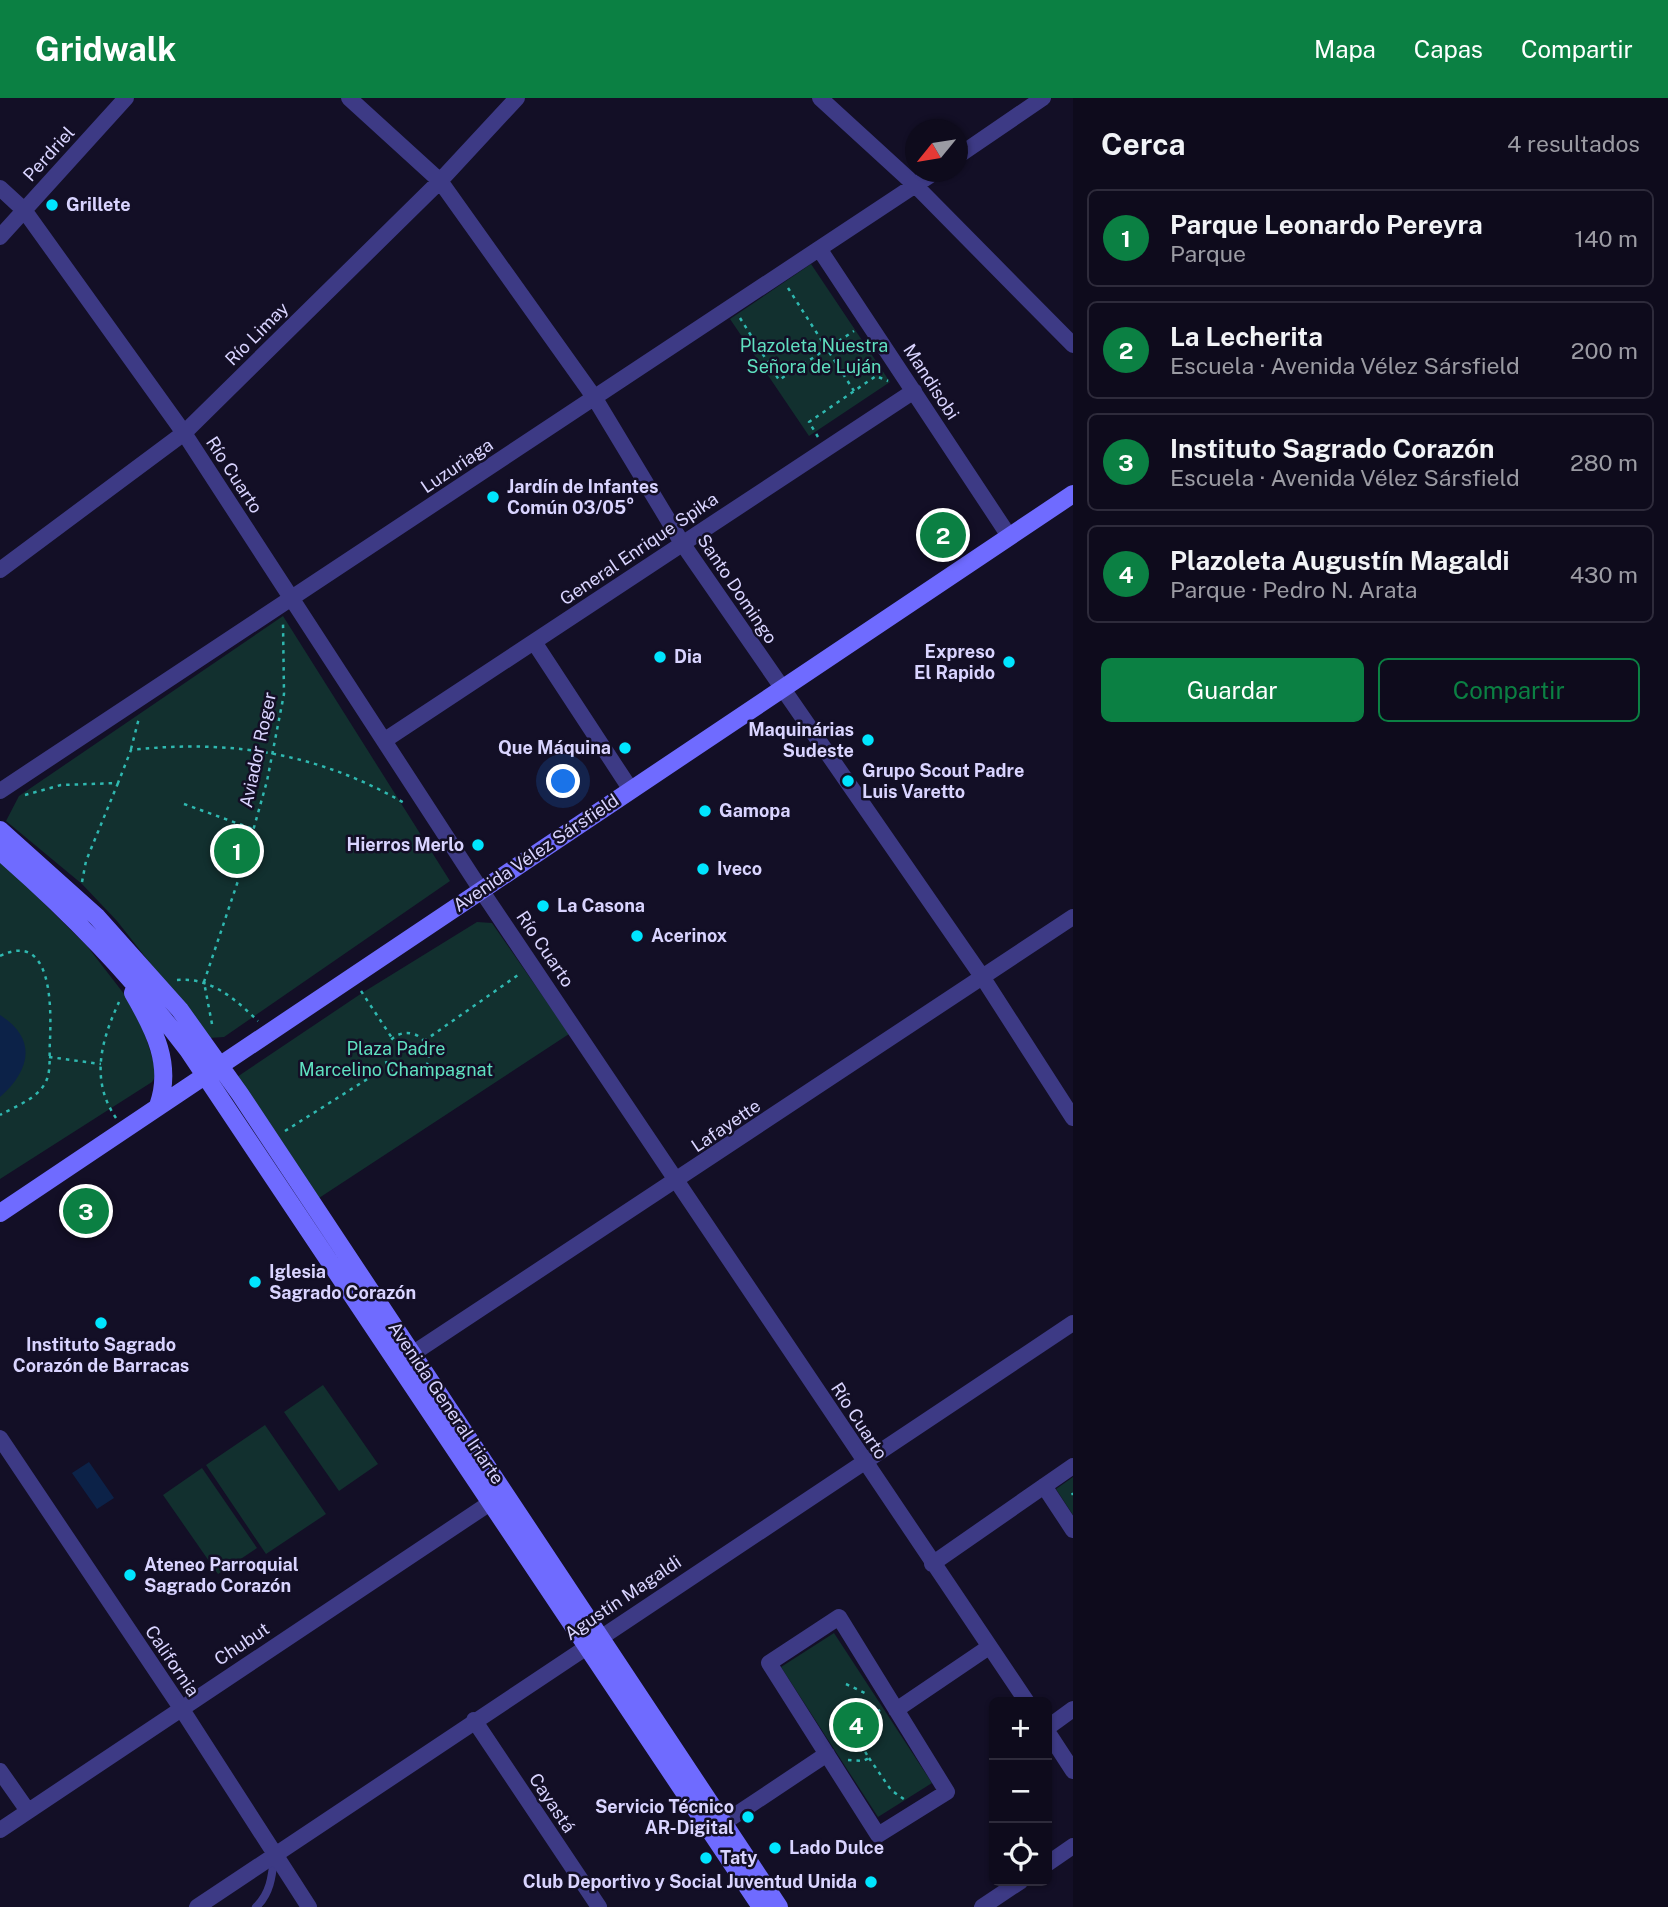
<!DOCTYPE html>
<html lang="es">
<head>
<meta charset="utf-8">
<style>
	body { margin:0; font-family:"Public Sans",sans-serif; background:#171425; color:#f1f3f6 }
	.controls { position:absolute; right:21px; bottom:21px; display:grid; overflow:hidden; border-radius:10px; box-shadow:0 2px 5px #0004 }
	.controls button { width:63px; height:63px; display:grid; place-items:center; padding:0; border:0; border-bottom:2px solid #2e2b3b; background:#0e0b1c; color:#f1f3f6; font:35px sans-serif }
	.compass { position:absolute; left:905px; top:21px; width:63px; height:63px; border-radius:50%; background:#0e0b1c; box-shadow:0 2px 5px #0004; rotate:240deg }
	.you { position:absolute; left:564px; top:684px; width:24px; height:24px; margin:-18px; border:5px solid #fff; border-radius:50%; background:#1a73e8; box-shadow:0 0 0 10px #1a73e833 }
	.badge { display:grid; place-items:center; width:46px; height:46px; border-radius:50%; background:#0b8043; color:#fff; font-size:23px; font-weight:700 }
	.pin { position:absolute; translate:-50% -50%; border:4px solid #fff; box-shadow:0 2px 7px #0006 }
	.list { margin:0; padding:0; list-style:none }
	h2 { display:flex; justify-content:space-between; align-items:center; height:91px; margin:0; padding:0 28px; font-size:30px }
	h2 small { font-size:23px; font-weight:400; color:#9b9ba3 }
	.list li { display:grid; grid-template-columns:46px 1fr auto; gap:21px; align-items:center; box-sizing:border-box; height:98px; margin:0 14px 14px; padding:0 14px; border:2px solid #2e2b3b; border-radius:10px }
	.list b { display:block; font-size:26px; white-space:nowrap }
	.list p { margin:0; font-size:23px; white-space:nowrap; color:#9b9ba3 }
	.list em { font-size:23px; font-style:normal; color:#9b9ba3 }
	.actions { display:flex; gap:14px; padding:21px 28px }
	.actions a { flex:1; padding:16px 0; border:2px solid #0b8043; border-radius:10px; text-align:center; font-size:24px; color:#0b8043 }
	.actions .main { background:#0b8043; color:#fff }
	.icon { flex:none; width:38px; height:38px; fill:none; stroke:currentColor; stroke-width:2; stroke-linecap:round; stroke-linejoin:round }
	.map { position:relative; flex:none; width:1073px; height:1809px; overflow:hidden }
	header { display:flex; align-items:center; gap:42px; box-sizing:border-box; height:98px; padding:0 35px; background:#0b8043; color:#fff }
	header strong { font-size:33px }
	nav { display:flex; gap:38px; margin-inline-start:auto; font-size:24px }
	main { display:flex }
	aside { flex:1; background:#0e0b1c }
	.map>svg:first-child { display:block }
	.green { fill:#12302f }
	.water { fill:#0c2248 }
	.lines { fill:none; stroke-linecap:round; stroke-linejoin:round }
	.path { stroke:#2fb8b0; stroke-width:2.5; stroke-dasharray:3.5 5; stroke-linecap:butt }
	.lane { stroke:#3d3a85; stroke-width:8 }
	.street { stroke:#3d3a85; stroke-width:16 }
	.secondary { stroke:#6f6bff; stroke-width:18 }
	.poi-dot { fill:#00e5ff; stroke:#130f26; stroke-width:2.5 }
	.labels { text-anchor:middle; stroke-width:5; stroke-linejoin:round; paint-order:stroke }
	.street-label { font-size:18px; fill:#d9d4ff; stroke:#130f26 }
	.poi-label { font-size:18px; font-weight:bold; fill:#d9d4ff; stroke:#130f26; text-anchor:start }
	.park-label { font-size:18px; fill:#5fe0c0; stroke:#130f26 }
</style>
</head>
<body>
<header>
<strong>Gridwalk</strong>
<nav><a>Mapa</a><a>Capas</a><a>Compartir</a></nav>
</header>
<main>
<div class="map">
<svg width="1073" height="1809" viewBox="0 0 1073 1809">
	<rect width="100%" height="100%" fill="#130f26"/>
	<path class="green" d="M811 166 890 284 809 338 730 221Z
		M283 518 450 783 224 939 209 940 117 823 82 786 6 723 19 698Z
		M0 762 87 848 138 914 157 975 152 984 0 1081Z
		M477 824 492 825 569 936 319 1100 237 979 362 895Z
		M323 1287 378 1366 339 1393 284 1314Z
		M265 1327 326 1416 266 1456 206 1367Z
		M202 1370 257 1450 218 1476 163 1397Z
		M1073 1379V1417L1056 1391Z
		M834 1535 932 1685 878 1719 781 1569Z"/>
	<path class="water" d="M0 917C38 941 30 973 0 999Z
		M89 1364 114 1400 97 1411 72 1375Z"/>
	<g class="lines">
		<path class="path" d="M788 190 854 293
			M740 220 779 282 854 233
			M818 339 809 324 876 278 888 283
			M131 651 139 620
			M25 697 61 687 118 685 131 652C230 641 319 655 406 706
			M184 706 253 731
			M82 784 86 763 118 685
			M0 858C54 831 51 914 50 943 49 955 51 971 47 981 40 1000 16 1008 0 1017
			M177 882C211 879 235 901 258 923
			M361 893 392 940
			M212 926 204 884 244 765 267 683 284 596 283 525
			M385 957a22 22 0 1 1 44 0a22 22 0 1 1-44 0Z
			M424 943 518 877
			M49 959 101 966
			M116 1020C90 982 101 943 119 904
			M285 1033 388 968
			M1072 1395 1073 1397
			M846 1586 867 1596
			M835 1640 880 1612
			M869 1660 891 1692 905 1702
			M848 1662 863 1663 869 1660 851 1631"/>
		<path class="lane" d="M256 1809C270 1796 272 1779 274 1760"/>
		<path class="street" d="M349 0 440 83 594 299 682 445 983 880 1073 1020
			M820 0 915 87 1073 247
			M958 58 1043 0
			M0 90 24 112 184 335 481 792 1027 1604
			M0 139 126 0
			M820 152 1009 438
			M0 472 184 335 440 83 517 0
			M534 544 631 692
			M385 642 914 293
			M0 693 935 74
			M403 1262 1073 819
			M0 1340 181 1610 309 1809
			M1044 1388 1073 1432
			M932 1466 1073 1368
			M839 1519 947 1694 878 1737 769 1565Z
			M896 1612 989 1549
			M474 1622 599 1809
			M1047 1630 1073 1611
			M1047 1633 1073 1673
			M0 1673 28 1713
			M0 1732 502 1397
			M713 1732 827 1656
			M1047 1766 1073 1748
			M197 1809 1073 1225
			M982 1809 1021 1783"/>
		<path class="secondary" d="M0 732 97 819 180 912 240 996 779 1809
			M0 753C73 817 129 875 188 952L761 1809
			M133 895C154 931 173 967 158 1008
			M0 1115 1073 396"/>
	</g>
	<g class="poi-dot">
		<circle cx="52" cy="107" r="7"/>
		<circle cx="493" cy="399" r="7"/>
		<circle cx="660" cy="559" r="7"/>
		<circle cx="1009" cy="564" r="7"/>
		<circle cx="868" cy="642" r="7"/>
		<circle cx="625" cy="650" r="7"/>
		<circle cx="848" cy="683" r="7"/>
		<circle cx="705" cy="713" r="7"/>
		<circle cx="478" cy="747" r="7"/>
		<circle cx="703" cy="771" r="7"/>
		<circle cx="543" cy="808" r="7"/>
		<circle cx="637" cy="838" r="7"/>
		<circle cx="255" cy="1184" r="7"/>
		<circle cx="101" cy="1225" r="7"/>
		<circle cx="130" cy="1477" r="7"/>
		<circle cx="748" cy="1719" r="7"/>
		<circle cx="775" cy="1750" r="7"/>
		<circle cx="706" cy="1760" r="7"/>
		<circle cx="871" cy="1784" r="7"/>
	</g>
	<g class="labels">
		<g class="street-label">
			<text transform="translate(49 56) rotate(-48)" y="6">Perdriel</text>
			<text transform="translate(257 236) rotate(-45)" y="6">Río Limay</text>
			<text transform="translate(931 284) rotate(57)" y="6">Mandisobi</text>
			<text transform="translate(457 368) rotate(-34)" y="6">Luzuriaga</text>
			<text transform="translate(234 377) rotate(57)" y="6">Río Cuarto</text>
			<text transform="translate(639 451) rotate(-34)" y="6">General Enrique Spika</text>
			<text transform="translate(737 491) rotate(56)" y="6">Santo Domingo</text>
			<text transform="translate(258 652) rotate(-78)" y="6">Aviador Roger</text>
			<text transform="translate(536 755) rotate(-34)" y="6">Avenida Vélez Sársfield</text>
			<text transform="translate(545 851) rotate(56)" y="6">Río Cuarto</text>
			<text transform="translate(726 1028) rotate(-34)" y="6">Lafayette</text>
			<text transform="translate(446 1305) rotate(56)" y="6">Avenida General Iriarte</text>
			<text transform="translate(859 1323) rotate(57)" y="6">Río Cuarto</text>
			<text transform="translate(623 1500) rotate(-34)" y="6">Agustín Magaldi</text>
			<text transform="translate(242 1546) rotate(-34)" y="6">Chubut</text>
			<text transform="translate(172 1563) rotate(56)" y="6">California</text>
			<text transform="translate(552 1705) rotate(56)" y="6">Cayastá</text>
		</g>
		<g class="poi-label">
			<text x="66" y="113">Grillete</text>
			<text x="507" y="395">Jardín de Infantes<tspan x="507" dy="21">Común 03/05°</tspan></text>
			<text x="995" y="560" text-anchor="end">Expreso<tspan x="995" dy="21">El Rapido</tspan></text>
			<text x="674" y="565">Dia</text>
			<text x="854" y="638" text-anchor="end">Maquinárias<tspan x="854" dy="21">Sudeste</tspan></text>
			<text x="611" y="656" text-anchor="end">Que Máquina</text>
			<text x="862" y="679">Grupo Scout Padre<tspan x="862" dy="21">Luis Varetto</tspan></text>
			<text x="719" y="719">Gamopa</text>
			<text x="464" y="753" text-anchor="end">Hierros Merlo</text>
			<text x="717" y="777">Iveco</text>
			<text x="557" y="814">La Casona</text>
			<text x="651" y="844">Acerinox</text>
			<text x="269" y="1180">Iglesia<tspan x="269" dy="21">Sagrado Corazón</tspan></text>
			<text x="101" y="1253" text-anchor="middle">Instituto Sagrado<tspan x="101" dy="21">Corazón de Barracas</tspan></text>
			<text x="144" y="1473">Ateneo Parroquial<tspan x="144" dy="21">Sagrado Corazón</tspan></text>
			<text x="734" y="1715" text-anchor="end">Servicio Técnico<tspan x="734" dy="21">AR-Digital</tspan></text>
			<text x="789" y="1756">Lado Dulce</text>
			<text x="720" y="1766">Taty</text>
			<text x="857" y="1790" text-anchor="end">Club Deportivo y Social Juventud Unida</text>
		</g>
		<g class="park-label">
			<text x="814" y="254">Plazoleta Nuestra<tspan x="814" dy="21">Señora de Luján</tspan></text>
			<text x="396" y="957">Plaza Padre<tspan x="396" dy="21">Marcelino Champagnat</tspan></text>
		</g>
	</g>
</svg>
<div class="controls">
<button>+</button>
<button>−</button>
<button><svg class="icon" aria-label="locate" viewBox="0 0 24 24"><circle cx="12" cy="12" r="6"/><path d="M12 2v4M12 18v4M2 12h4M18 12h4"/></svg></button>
</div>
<svg class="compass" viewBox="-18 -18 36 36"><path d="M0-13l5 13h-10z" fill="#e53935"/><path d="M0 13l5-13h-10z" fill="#9b9ba3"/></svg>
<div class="you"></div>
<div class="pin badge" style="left:237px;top:753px">1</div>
<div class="pin badge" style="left:943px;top:437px">2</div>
<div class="pin badge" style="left:86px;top:1113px">3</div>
<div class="pin badge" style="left:856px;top:1627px">4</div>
</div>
<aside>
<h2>Cerca<small>4 resultados</small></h2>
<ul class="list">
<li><span class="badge">1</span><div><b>Parque Leonardo Pereyra</b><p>Parque</p></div><em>140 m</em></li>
<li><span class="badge">2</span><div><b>La Lecherita</b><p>Escuela · Avenida Vélez Sársfield</p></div><em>200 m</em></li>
<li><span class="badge">3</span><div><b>Instituto Sagrado Corazón</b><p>Escuela · Avenida Vélez Sársfield</p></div><em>280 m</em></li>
<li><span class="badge">4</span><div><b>Plazoleta Augustín Magaldi</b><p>Parque · Pedro N. Arata</p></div><em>430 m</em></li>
</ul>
<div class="actions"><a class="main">Guardar</a><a>Compartir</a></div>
</aside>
</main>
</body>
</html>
